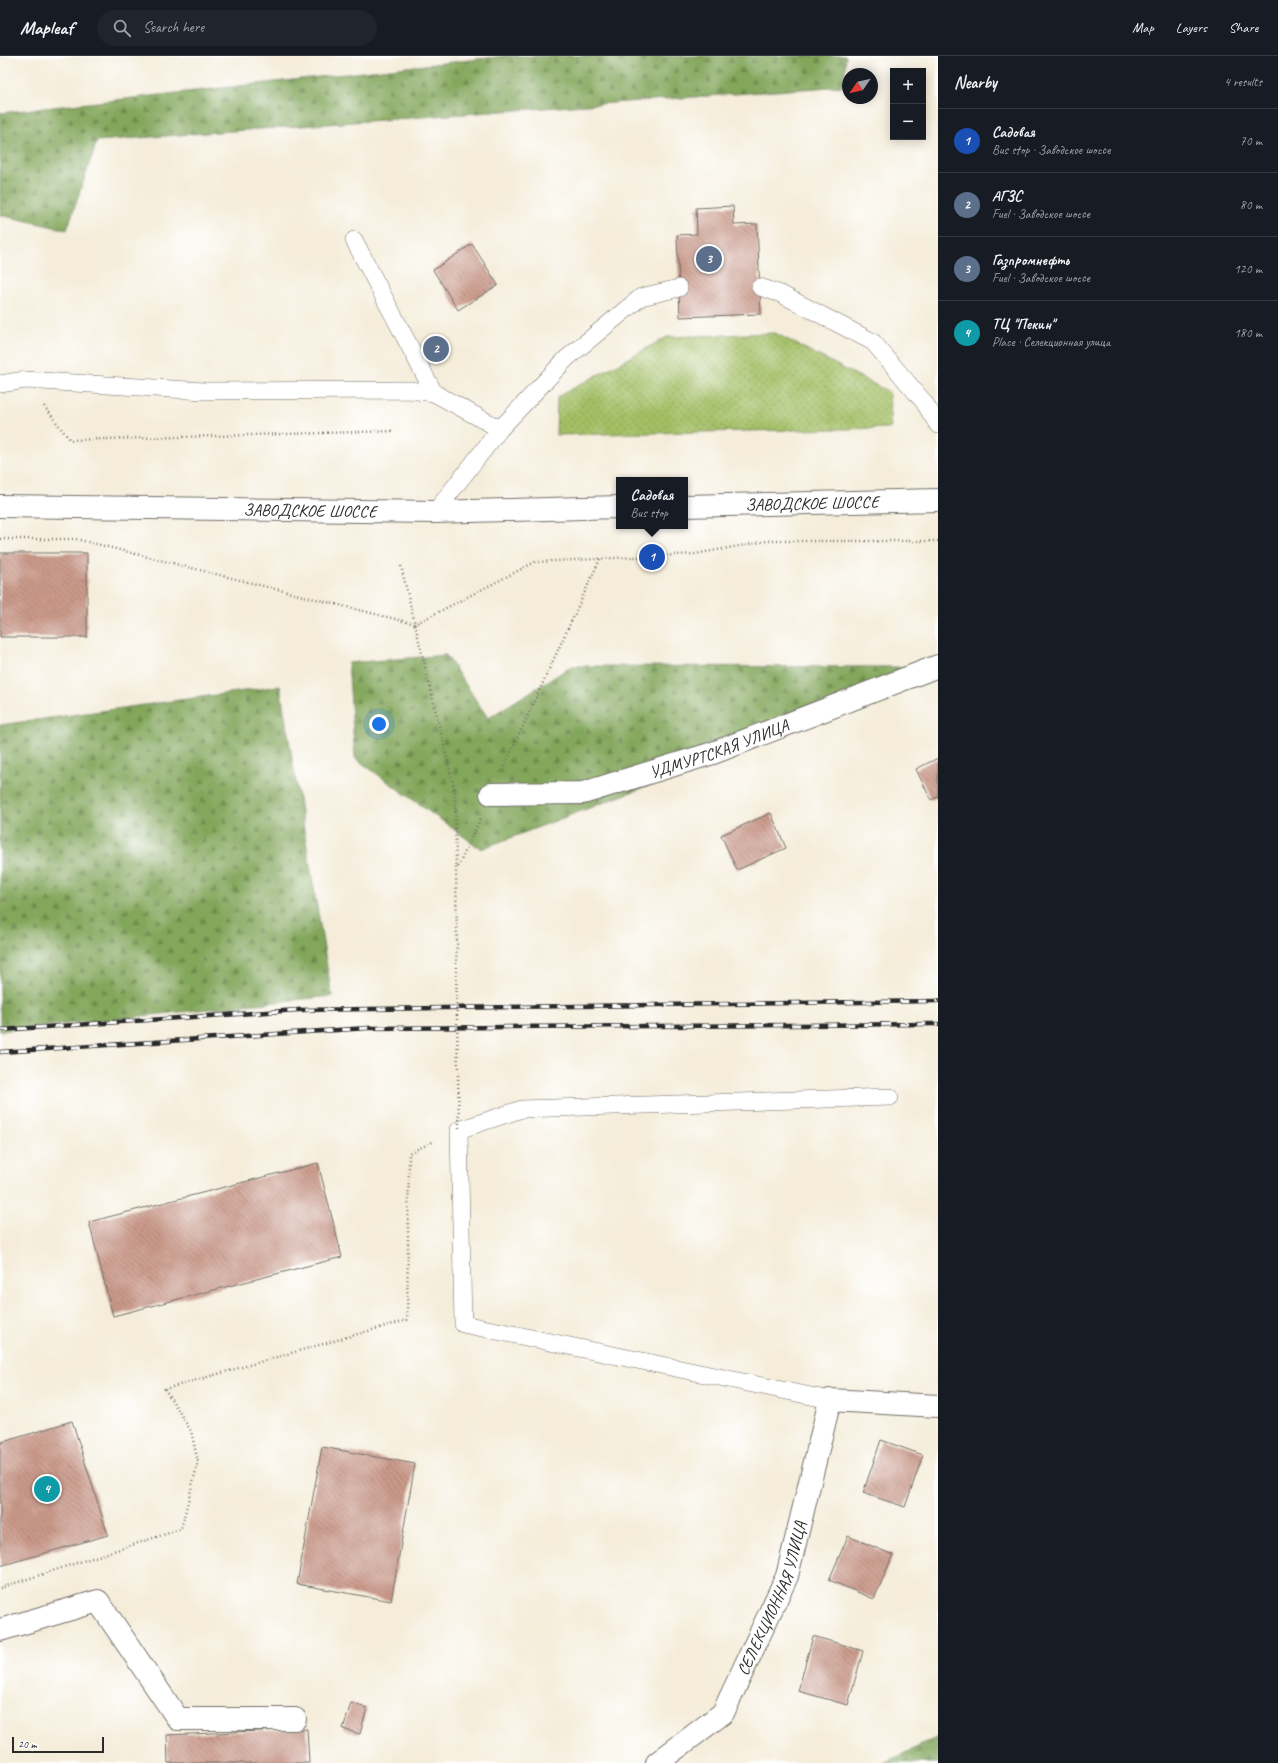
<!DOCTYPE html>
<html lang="en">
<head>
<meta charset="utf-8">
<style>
	body { margin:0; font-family:Caveat,sans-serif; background:#20242c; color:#f1f3f6 }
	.controls { position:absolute; right:12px; top:12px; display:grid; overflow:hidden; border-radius:0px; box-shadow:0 2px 10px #0003 }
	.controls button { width:36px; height:36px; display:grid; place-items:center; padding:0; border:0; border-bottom:1px solid #363941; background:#171b24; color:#f1f3f6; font:20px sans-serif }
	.compass { position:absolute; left:842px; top:12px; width:36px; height:36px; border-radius:50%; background:#171b24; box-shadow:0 2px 10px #0003; rotate:236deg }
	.scale { position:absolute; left:12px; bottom:10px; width:92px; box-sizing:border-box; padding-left:4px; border:2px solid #2b2b2b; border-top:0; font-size:11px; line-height:14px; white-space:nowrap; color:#2b2b2b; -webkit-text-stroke:3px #fff; paint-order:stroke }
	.you { position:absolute; left:379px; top:668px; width:14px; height:14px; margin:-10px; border:3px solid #fff; border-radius:50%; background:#1a73e8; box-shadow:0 0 0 6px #1a73e833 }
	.badge { display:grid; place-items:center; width:26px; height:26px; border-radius:50%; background:#2563eb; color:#fff; font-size:13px; font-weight:700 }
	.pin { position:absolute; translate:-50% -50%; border:2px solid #fff; box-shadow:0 1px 4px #0006 }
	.popup { position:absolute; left:616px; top:421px; width:72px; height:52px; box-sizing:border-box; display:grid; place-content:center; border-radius:0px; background:#171b24; filter:drop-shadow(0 1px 3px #0005); font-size:13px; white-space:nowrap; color:#9ea1a6 }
	.popup b { font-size:15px; color:#f1f3f6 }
	.popup::after { content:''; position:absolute; left:50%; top:100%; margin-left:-8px; border:8px solid transparent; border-top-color:#171b24 }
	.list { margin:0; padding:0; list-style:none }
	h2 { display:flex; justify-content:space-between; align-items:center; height:52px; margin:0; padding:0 16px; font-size:17px }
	h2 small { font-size:13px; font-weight:400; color:#9ea1a6 }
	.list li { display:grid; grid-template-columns:26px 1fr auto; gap:12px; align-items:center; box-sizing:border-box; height:64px; padding:0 16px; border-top:1px solid #363941 }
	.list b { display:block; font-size:15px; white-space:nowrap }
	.list p { margin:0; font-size:13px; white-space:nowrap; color:#9ea1a6 }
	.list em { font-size:13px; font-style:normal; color:#9ea1a6 }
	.icon { flex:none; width:22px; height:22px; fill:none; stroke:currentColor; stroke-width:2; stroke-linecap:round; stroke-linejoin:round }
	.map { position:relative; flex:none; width:938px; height:1707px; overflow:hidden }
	header { display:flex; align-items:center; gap:24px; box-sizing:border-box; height:56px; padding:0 20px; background:#171b24; border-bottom:1px solid #363941 }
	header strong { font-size:19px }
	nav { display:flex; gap:22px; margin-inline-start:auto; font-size:14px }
	.search { width:280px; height:36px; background:#20242c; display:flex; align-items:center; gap:10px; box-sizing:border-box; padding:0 14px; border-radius:22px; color:#9ea1a6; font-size:15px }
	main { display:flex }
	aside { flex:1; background:#171b24 }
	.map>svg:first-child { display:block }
	.grass { fill:url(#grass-dots); stroke:#677548 }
	.forest { fill:url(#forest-firs); stroke:#566842 }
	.building { fill:url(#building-back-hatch) }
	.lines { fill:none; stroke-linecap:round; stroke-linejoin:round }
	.service-casing { stroke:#726f68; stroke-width:18 }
	.minor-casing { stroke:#726f68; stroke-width:24 }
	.secondary-casing { stroke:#726f68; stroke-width:24 }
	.path { stroke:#726f68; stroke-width:2.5; stroke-dasharray:1 3; stroke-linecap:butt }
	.service { stroke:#fff; stroke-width:17 }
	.minor { stroke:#fff; stroke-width:22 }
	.secondary { stroke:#fff; stroke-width:22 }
	.rail-casing { stroke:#2b2b2b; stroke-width:4.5 }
	.rail { stroke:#fff; stroke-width:3; stroke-dasharray:9; stroke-linecap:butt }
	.path-bridge { stroke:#726f68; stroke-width:2.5; stroke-dasharray:1 3; stroke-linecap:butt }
	.labels { text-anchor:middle; stroke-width:3; stroke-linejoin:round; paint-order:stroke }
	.street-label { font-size:17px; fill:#2b2b2b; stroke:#fff }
</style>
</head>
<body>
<header>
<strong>Mapleaf</strong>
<div class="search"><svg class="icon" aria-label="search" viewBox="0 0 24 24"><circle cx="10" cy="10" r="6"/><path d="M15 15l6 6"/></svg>Search here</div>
<nav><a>Map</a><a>Layers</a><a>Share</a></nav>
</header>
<main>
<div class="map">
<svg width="938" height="1707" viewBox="0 0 938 1707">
	<defs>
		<pattern id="grass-dots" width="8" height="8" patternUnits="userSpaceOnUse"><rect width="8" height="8" fill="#a3bf65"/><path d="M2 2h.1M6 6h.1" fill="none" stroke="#859b53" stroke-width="1.8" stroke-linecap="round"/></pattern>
		<pattern id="forest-firs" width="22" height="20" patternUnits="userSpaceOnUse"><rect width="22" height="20" fill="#82a65a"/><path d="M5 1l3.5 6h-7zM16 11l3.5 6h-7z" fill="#6b874b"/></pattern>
		<pattern id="building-back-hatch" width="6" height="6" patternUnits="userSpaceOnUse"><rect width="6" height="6" fill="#ca998a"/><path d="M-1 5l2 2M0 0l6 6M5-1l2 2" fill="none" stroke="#a47d71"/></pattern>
	</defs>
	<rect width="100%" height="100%" fill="#fff"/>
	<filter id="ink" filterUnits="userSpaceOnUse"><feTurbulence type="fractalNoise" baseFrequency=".025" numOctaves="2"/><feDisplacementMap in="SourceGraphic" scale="8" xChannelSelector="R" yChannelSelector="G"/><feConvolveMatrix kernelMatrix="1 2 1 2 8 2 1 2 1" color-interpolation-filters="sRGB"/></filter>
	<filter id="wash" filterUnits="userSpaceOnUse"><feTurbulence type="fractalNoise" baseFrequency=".012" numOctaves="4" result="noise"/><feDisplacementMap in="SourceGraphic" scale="16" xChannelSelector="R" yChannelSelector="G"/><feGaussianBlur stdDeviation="0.9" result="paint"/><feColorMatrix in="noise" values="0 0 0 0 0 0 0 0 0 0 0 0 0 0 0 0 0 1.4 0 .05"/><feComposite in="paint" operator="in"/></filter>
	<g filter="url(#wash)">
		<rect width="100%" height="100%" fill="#f5edda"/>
		<path class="grass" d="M775 277 889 336 891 372 556 379 557 341 667 281Z"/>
		<path class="forest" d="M505 0H846L844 30 97 85 67 174 0 159V57Z
			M446 599 488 662 572 610 938 611V620L481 793 355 702 348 607Z
			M280 630 332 940 0 975V669Z
			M938 1681V1707H884Z"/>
		<g id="blocks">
			<path class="building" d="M733 150 734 169 757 168 761 258 680 261 677 179 697 178 696 152Z
				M472 188 498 229 458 254 433 214Z
				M0 497H87V581H0Z
				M938 702V741L931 744 916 713Z
				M771 757 786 792 737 814 721 779Z
				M318 1107 342 1201 113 1260 89 1166Z
				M72 1365 108 1479 0 1510V1387Z
				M881 1384 923 1399 905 1451 863 1437Z
				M322 1391 415 1408 391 1545 297 1528Z
				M848 1480 893 1499 874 1543 829 1524Z
				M813 1580 863 1595 848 1649 798 1635Z
				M351 1647 367 1652 360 1678 343 1673Z
				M307 1673 309 1707H168L167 1679Z"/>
		</g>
	</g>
	<g filter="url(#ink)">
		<use href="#blocks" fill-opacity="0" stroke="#726f68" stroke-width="1"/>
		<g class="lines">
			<g class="service-casing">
				<path id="service" d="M354 184 434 337
					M760 231 781 238 873 286 924 346 938 369
					M0 328 25 324 204 335 409 334 434 337 500 373
					M435 456 500 373 567 302 641 241 679 232
					M830 1344 463 1268 459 1074 522 1053 890 1041"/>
			</g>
			<g class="minor-casing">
				<g id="minor">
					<path id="s1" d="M491 738 583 737 713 697 938 610"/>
					<path d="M0 1574 98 1545 178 1663H295"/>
					<path id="s2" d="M657 1707 723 1657 787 1520 830 1344 938 1350"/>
				</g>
			</g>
			<g class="secondary-casing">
				<g id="secondary">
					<path id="s3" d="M0 450 435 456 619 451"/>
					<path id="s4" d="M685 450 938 444"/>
				</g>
			</g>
			<path class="path" d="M44 350 70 384 394 375
				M0 483H76L415 568 535 506 695 498 767 485H938
				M401 510 455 736 457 888 456 907
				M504 711 600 503
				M458 811 481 761
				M0 1532 181 1473 198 1406 191 1375 165 1333 407 1264 409 1097 435 1085"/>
			<use href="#service" class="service"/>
			<use href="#minor" class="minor"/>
			<use href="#secondary" class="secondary"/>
			<g class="rail-casing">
				<path id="rail" d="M0 974 298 954 938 945
					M0 996 368 972 938 968"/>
			</g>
			<use href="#rail" class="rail"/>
			<path class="path-bridge" d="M456 907 459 1074"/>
		</g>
	</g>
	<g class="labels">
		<g class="street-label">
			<text dy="6" stroke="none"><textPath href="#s4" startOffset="127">ЗАВОДСКОЕ ШОССЕ</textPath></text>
			<text dy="6" stroke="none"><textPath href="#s3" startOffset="310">ЗАВОДСКОЕ ШОССЕ</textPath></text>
			<text dy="6" stroke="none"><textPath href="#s1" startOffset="235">УДМУРТСКАЯ УЛИЦА</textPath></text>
			<text dy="6" stroke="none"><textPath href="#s2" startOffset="208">СЕЛЕКЦИОННАЯ УЛИЦА</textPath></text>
		</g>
	</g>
</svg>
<div class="controls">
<button>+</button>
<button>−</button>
</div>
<svg class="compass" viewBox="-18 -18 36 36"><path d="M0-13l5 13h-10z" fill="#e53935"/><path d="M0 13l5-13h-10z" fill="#9ea1a6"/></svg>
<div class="scale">20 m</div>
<div class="you"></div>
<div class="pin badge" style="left:652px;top:501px;background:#1a4fb4">1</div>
<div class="popup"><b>Садовая</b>Bus stop</div>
<div class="pin badge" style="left:436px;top:293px;background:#5c6f8a">2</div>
<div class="pin badge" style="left:709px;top:203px;background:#5c6f8a">3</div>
<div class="pin badge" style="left:47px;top:1433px;background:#0f9aa8">4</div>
</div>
<aside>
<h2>Nearby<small>4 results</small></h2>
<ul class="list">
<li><span class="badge" style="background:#1a4fb4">1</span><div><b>Садовая</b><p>Bus stop · Заводское шоссе</p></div><em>70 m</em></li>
<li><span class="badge" style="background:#5c6f8a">2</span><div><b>АГЗС</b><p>Fuel · Заводское шоссе</p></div><em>80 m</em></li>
<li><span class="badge" style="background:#5c6f8a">3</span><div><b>Газпромнефть</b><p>Fuel · Заводское шоссе</p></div><em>120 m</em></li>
<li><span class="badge" style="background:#0f9aa8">4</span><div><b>ТЦ &quot;Пекин&quot;</b><p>Place · Селекционная улица</p></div><em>180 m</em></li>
</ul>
</aside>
</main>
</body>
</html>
